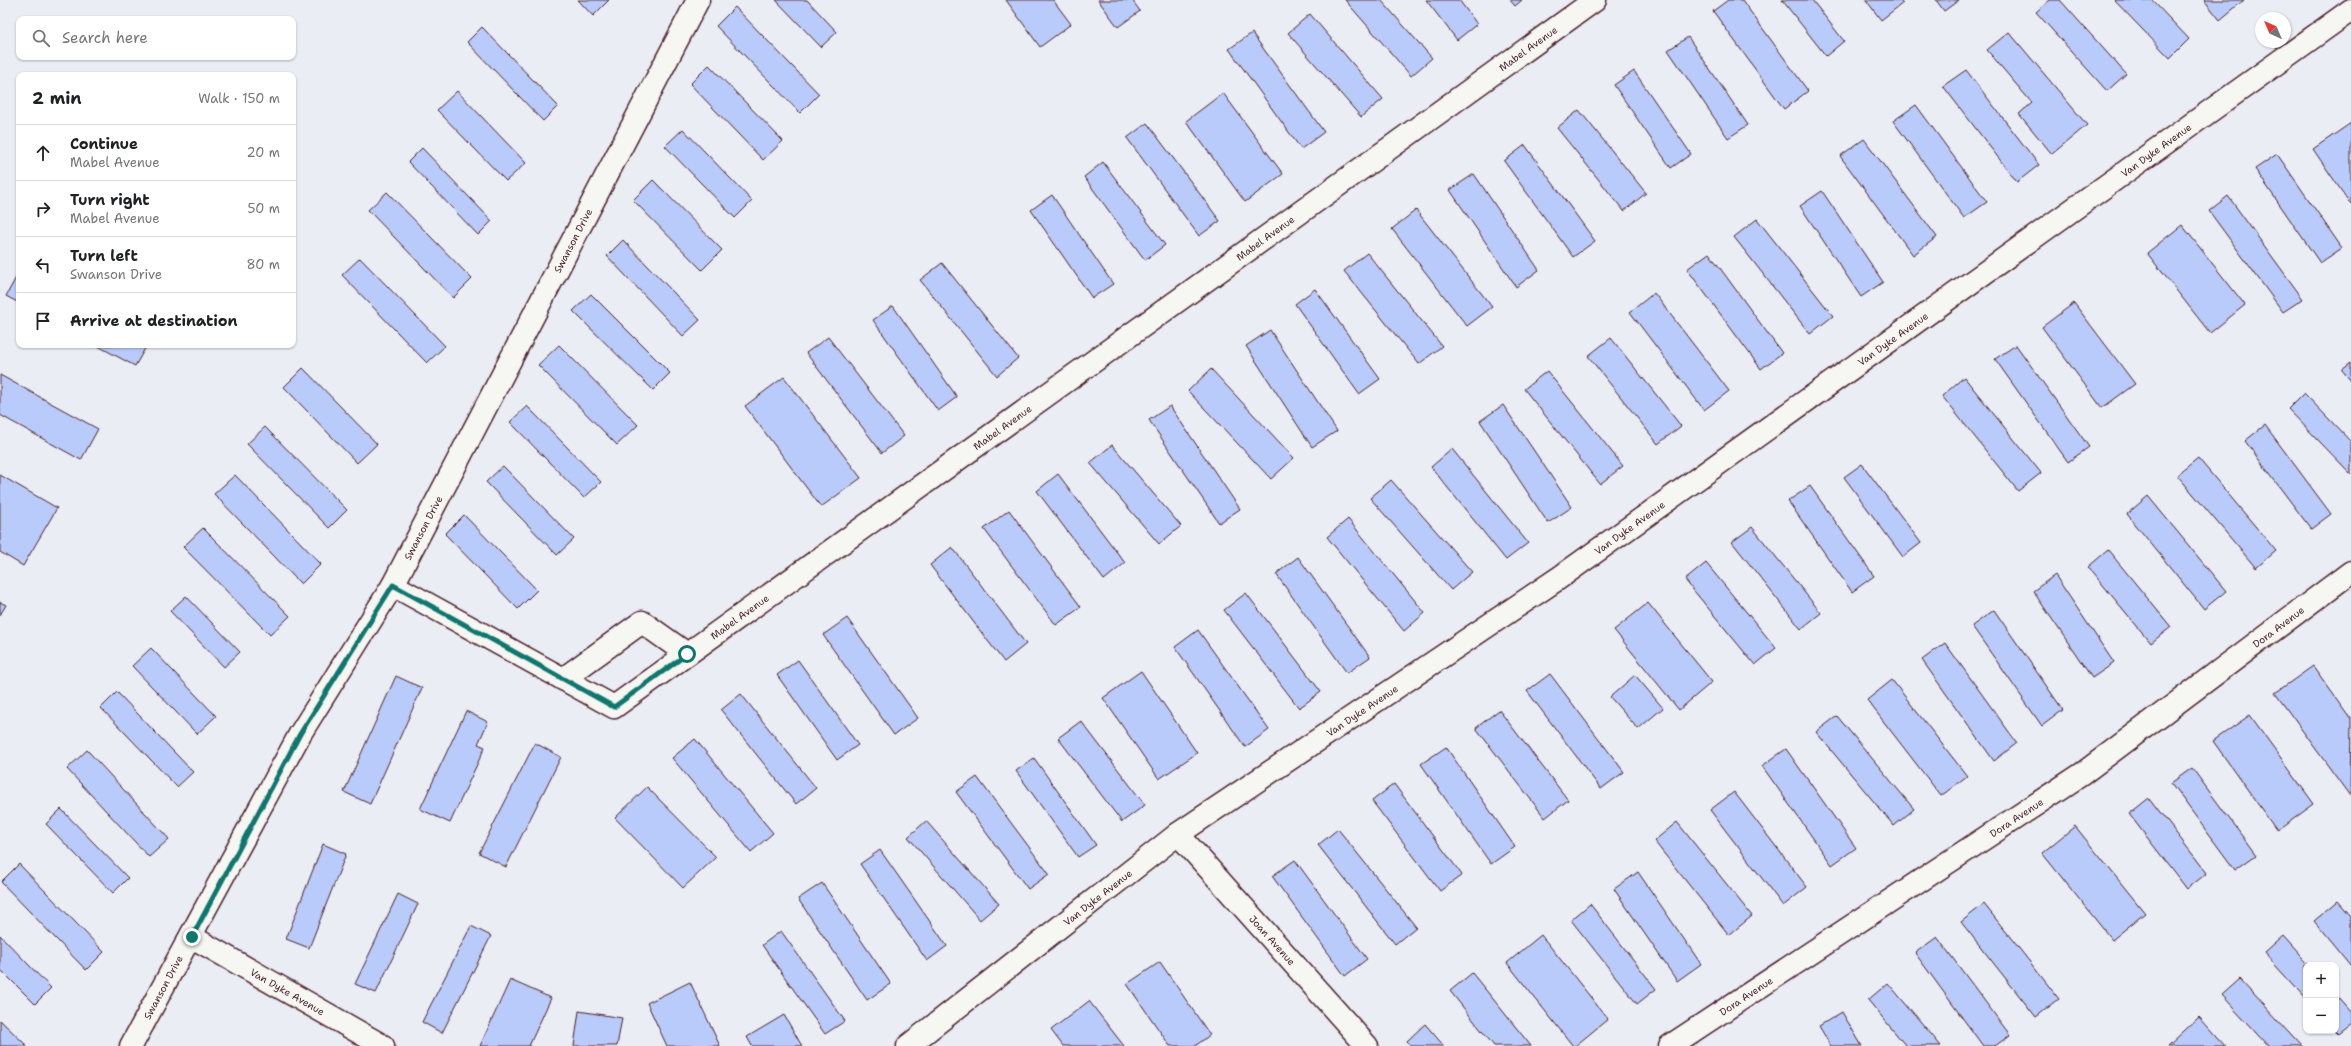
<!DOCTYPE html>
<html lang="en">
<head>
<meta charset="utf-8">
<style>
	body { margin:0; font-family:"Shantell Sans",sans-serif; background:#f2f2f2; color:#202124 }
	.controls { position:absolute; right:12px; bottom:12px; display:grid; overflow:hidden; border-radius:8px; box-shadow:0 1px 3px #0004 }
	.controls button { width:36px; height:36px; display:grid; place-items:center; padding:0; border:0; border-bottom:1px solid #e0e0e0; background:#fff; color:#202124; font:20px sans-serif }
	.compass { position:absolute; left:2255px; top:12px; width:36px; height:36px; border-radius:50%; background:#fff; box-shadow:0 1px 3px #0004; rotate:316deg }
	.stop { position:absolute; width:12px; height:12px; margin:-9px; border:3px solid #0f766e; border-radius:50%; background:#fff }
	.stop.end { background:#0f766e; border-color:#fff; box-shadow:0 1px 4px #0008 }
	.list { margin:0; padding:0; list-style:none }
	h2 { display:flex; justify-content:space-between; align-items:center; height:52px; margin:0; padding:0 16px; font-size:17px }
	h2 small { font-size:13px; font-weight:400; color:#757577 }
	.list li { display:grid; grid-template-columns:26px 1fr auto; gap:12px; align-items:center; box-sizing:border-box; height:56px; padding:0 16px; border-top:1px solid #e0e0e0 }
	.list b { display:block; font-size:15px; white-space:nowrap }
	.list p { margin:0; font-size:13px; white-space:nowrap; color:#757577 }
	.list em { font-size:13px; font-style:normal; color:#757577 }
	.icon { flex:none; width:22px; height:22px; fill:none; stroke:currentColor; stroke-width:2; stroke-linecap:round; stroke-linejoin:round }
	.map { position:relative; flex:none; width:2351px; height:1046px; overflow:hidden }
	.search { position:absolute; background:#fff; box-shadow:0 1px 3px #0004; left:16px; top:16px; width:280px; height:44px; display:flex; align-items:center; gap:10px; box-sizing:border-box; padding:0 14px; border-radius:8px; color:#757577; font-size:15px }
	.panel { position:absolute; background:#fff; box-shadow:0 1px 3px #0004; left:16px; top:72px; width:280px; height:276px; border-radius:8px }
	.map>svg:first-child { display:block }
	.building { fill:#b9cbfb; stroke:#4a1f2b }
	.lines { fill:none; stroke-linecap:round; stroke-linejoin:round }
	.minor-casing { stroke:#4a1f2b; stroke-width:25 }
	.minor { stroke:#f6f6f2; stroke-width:22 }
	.route { stroke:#0f766e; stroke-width:5 }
	.labels { text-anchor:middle; stroke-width:3.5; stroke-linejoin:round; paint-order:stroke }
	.street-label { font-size:10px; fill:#4a1f2b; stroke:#f6f6f2 }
</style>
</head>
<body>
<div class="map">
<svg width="2351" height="1046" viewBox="0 0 2351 1046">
	<rect width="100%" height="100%" fill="#eaedf4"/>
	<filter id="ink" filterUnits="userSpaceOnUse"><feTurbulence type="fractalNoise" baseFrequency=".025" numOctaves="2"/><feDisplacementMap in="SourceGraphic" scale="8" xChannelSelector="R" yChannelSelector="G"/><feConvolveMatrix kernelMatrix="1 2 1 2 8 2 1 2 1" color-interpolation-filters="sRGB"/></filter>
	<g filter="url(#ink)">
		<path class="building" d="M578 0H609L593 16Z
			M776 0H807L837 32 821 47Z
			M1006 0H1053L1071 24 1040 47Z
			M1098 0H1132L1140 11 1118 27Z
			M1345 0H1381L1432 58 1411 76Z
			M1426 0H1459L1477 24 1457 40Z
			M1510 0H1522L1515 6Z
			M1728 0H1742L1808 91 1784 109 1713 11Z
			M1782 0H1812L1844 41 1826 56Z
			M1866 0H1900L1903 3 1881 20Z
			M1936 0H1959L1944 11Z
			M2050 0H2060L2126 74 2107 91 2036 12Z
			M2114 0H2152L2189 39 2170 58Z
			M2204 0H2244L2220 20Z
			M735 7 819 94 800 113 716 26Z
			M1310 14 1383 99 1361 117 1288 33Z
			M482 27 558 106 543 121 467 42Z
			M2009 32 2087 125 2052 154 2019 114 2032 103 1987 50Z
			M1252 33 1324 132 1301 149 1229 49Z
			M1688 37 1748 125 1728 138 1668 50Z
			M709 65 783 141 763 160 690 84Z
			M1966 70 2039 165 2017 182 1943 86Z
			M1634 71 1691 154 1671 168 1614 85Z
			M457 91 526 163 506 181 437 110Z
			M1223 93 1283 174 1245 202 1186 121Z
			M1916 105 1987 202 1964 218 1893 121Z
			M1579 110 1646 193 1624 211 1557 128Z
			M1147 123 1220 221 1199 236 1127 138Z
			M2351 123V205L2313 149Z
			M683 129 752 201 735 218 665 146Z
			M1864 139 1937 237 1913 255 1840 156Z
			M1525 145 1595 241 1573 257 1504 161Z
			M422 148 492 221 478 235 408 162Z
			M2277 154 2342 248 2320 263 2255 169Z
			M1103 162 1165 245 1145 260 1084 177Z
			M1474 174 1539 270 1516 287 1450 190Z
			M653 180 722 250 702 270 633 200Z
			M1822 191 1883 282 1861 297 1800 206Z
			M387 192 472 279 453 298 368 210Z
			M1052 195 1113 284 1092 298 1031 210Z
			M2228 196 2303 299 2283 312 2209 211Z
			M1416 210 1492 307 1467 326 1392 229Z
			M1757 219 1833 316 1810 334 1734 237Z
			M2182 225 2245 305 2210 333 2147 253Z
			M623 240 700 320 683 336 607 256Z
			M1367 253 1442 346 1419 364 1344 271Z
			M1709 253 1782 353 1761 369 1687 269Z
			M360 258 445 346 427 363 342 275Z
			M942 263 1018 358 997 376 920 280Z
			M19 272V303L6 296Z
			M1315 289 1380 379 1359 394 1295 304Z
			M1654 293 1729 391 1704 410 1630 312Z
			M591 294 670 373 653 390 573 311Z
			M2074 303 2135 384 2102 408 2042 327Z
			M893 306 957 397 938 411 873 320Z
			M1270 330 1337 431 1312 447 1246 346Z
			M828 337 904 436 882 453 806 353Z
			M1611 338 1681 426 1658 444 1588 356Z
			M96 345H147L135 366Z
			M559 345 638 425 617 445 538 365Z
			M2016 345 2089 447 2068 462 1995 359Z
			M2351 363V381L2342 370Z
			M303 368 377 444 357 463 284 387Z
			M1211 369 1294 458 1271 479 1188 391Z
			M1547 371 1623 466 1600 484 1524 389Z
			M0 375 98 429 81 460 0 415Z
			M784 377 861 478 821 507 745 406Z
			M1964 377 2041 473 2018 491 1942 396Z
			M2304 393 2351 442V474L2288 409Z
			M1503 405 1572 507 1548 523 1480 421Z
			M527 406 601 482 584 498 510 422Z
			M1170 406 1240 509 1219 523 1149 420Z
			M2265 425 2331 514 2311 529 2245 441Z
			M265 427 347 510 329 528 247 444Z
			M1112 445 1181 526 1159 544 1090 463Z
			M1452 449 1528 543 1506 560 1431 467Z
			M2198 458 2276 551 2256 568 2177 475Z
			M1862 464 1921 543 1903 557 1844 477Z
			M503 466 574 539 557 555 486 482Z
			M1058 474 1125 563 1104 580 1037 491Z
			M0 475 57 508 23 566 0 552Z
			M235 475 321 564 301 584 214 494Z
			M1391 480 1472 572 1451 590 1370 498Z
			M1810 486 1874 576 1852 592 1788 501Z
			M2148 496 2226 591 2204 609 2127 514Z
			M1009 510 1081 607 1056 625 984 529Z
			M464 515 537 590 518 609 445 534Z
			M1348 519 1425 613 1404 631 1327 537Z
			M1752 527 1821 613 1801 629 1732 542Z
			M203 528 290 616 270 635 183 547Z
			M952 547 1026 644 1004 662 930 565Z
			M2108 550 2171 627 2151 643 2088 567Z
			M1298 557 1370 657 1347 673 1276 574Z
			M1706 563 1776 648 1755 665 1685 580Z
			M2055 575 2114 663 2092 678 2033 591Z
			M1246 593 1321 692 1299 708 1224 610Z
			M186 596 240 652 224 667 170 611Z
			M0 602 6 605 0 615Z
			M1648 603 1712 682 1679 710 1614 630Z
			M1994 610 2063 710 2042 726 1972 626Z
			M847 618 918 718 894 735 823 635Z
			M1198 630 1269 730 1245 747 1175 647Z
			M1945 643 2017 743 1994 761 1922 660Z
			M151 648 216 716 197 734 132 666Z
			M798 660 858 745 837 760 777 675Z
			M2313 666 2351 719 2350 796 2275 693Z
			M1141 671 1197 753 1159 779 1103 698Z
			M1550 674 1624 772 1601 789 1527 691Z
			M1635 675 1663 708 1638 729 1610 697Z
			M396 676 422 688 370 804 344 792Z
			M1892 680 1967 776 1941 796 1867 700Z
			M117 692 193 772 177 787 101 708Z
			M741 694 816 788 796 804 721 710Z
			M1499 710 1568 800 1545 818 1476 728Z
			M466 711 488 722 478 744 485 747 450 823 420 809Z
			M2250 715 2314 804 2277 831 2213 741Z
			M1837 716 1914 809 1894 826 1816 732Z
			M1081 721 1145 805 1122 822 1058 738Z
			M695 739 773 833 751 852 672 758Z
			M535 743 561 757 506 867 479 853Z
			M1446 747 1515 847 1491 864 1421 764Z
			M1786 749 1856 848 1832 865 1762 766Z
			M87 750 169 839 149 857 67 769Z
			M1034 758 1096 845 1078 857 1016 771Z
			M2192 768 2256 855 2235 870 2171 783Z
			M977 777 1049 874 1028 889 956 792Z
			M1394 784 1462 875 1440 891 1372 801Z
			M647 787 716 857 683 888 615 818Z
			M1734 792 1807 887 1783 906 1710 810Z
			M2149 798 2207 873 2187 889 2129 814Z
			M61 809 128 878 113 893 46 824Z
			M926 821 999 904 980 920 908 837Z
			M1677 822 1752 916 1729 935 1654 841Z
			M2075 826 2145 913 2112 940 2042 853Z
			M1338 829 1416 927 1395 944 1318 845Z
			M323 844 346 854 309 948 286 939Z
			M880 850 947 946 927 961 860 864Z
			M1295 860 1367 959 1345 976 1272 876Z
			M19 864 104 952 86 970 1 882Z
			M1638 872 1701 964 1677 981 1614 889Z
			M822 883 891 984 867 1000 798 899Z
			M398 894 418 904 376 993 355 984Z
			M2338 901 2351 916V966L2314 921Z
			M1590 904 1656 989 1637 1004 1571 920Z
			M1984 904 2059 999 2036 1017 1961 922Z
			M471 926 491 936 442 1033 422 1022Z
			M781 931 845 1021 825 1034 762 945Z
			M0 935 51 988 35 1004 0 969Z
			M1541 935 1608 1019 1575 1046H1573L1507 963Z
			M2283 936 2309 965H2306V999L2264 953Z
			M1937 937 2010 1035 1995 1046H1983L1915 953Z
			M1160 962 1210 1035 1195 1046H1170L1127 984Z
			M1472 973 1531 1046H1494L1450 991Z
			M2240 979 2302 1046H2269L2222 995Z
			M510 980 551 998 529 1046H480Z
			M690 982 720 1046H667L647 1003Z
			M1888 983 1941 1046H1906L1868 1000Z
			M2336 996 2351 1013V1023L2337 1034 2334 1031Z
			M1089 1001 1124 1046H1063L1051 1030Z
			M579 1011 622 1018 617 1046H574Z
			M1842 1012 1862 1046H1831L1819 1026Z
			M784 1015 802 1046H752L747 1037Z
			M2199 1017 2225 1046H2168Z
			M0 1020 27 1046H0Z
			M1425 1024 1444 1046H1411L1407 1041Z"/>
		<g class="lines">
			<g class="minor-casing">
				<g id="minor">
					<path id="s1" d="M393 585 614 707 1595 0"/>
					<path d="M563 679 642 622 687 654"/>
					<path id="s2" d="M1178 834 1367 1046"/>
					<path id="s3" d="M192 937 383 1046"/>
					<path id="s4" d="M131 1046 300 734 393 585 698 0"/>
					<path id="s5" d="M908 1046 1178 834 1559 578 2351 10"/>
					<path id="s6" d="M1670 1046 2082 774 2351 572"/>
				</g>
			</g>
			<use href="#minor" class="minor"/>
		</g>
	</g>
	<g class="lines" filter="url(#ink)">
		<path class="route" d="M192 937 300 734 393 585 614 707 687 654"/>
	</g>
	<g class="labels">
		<g class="street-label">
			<text dy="4" stroke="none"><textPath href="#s1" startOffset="1379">Mabel Avenue</textPath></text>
			<text dy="4" stroke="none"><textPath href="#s5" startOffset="1537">Van Dyke Avenue</textPath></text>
			<text dy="4" stroke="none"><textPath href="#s1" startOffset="1055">Mabel Avenue</textPath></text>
			<text dy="4" stroke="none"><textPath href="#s4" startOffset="919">Swanson Drive</textPath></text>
			<text dy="4" stroke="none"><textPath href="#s5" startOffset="1213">Van Dyke Avenue</textPath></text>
			<text dy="4" stroke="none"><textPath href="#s1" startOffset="731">Mabel Avenue</textPath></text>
			<text dy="4" stroke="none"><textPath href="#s4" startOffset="595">Swanson Drive</textPath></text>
			<text dy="4" stroke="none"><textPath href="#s5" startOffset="889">Van Dyke Avenue</textPath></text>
			<text dy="4" stroke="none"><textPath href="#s1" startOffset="407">Mabel Avenue</textPath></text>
			<text dy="4" stroke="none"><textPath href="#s6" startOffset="739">Dora Avenue</textPath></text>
			<text dy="4" stroke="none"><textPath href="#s5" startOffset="565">Van Dyke Avenue</textPath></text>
			<text dy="4" stroke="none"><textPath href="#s6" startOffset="415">Dora Avenue</textPath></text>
			<text dy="4" stroke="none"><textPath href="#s5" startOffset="241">Van Dyke Avenue</textPath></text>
			<text dy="4" stroke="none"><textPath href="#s2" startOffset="142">Joan Avenue</textPath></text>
			<text dy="4" stroke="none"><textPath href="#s4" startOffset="67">Swanson Drive</textPath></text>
			<text dy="4" stroke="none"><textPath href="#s3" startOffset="110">Van Dyke Avenue</textPath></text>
			<text dy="4" stroke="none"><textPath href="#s6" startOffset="91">Dora Avenue</textPath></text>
		</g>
	</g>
</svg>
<div class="controls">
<button>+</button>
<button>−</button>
</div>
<svg class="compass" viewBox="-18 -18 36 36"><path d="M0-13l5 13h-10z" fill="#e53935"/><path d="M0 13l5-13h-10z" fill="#757577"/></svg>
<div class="stop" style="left:687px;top:654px"></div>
<div class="stop end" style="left:192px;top:937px"></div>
<div class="search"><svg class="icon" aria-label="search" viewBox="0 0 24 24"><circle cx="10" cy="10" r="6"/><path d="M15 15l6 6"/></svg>Search here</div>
<section class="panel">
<h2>2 min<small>Walk · 150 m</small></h2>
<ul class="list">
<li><svg class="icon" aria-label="ahead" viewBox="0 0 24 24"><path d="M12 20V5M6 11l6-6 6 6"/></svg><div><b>Continue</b><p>Mabel Avenue</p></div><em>20 m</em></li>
<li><svg class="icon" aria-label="right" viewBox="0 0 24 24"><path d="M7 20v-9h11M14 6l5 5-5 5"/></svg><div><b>Turn right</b><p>Mabel Avenue</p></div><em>50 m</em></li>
<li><svg class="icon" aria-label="left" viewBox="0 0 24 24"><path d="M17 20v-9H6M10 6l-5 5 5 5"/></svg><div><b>Turn left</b><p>Swanson Drive</p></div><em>80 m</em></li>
<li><svg class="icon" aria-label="arrive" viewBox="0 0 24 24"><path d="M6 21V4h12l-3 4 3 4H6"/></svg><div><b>Arrive at destination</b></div></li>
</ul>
</section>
</div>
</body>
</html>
